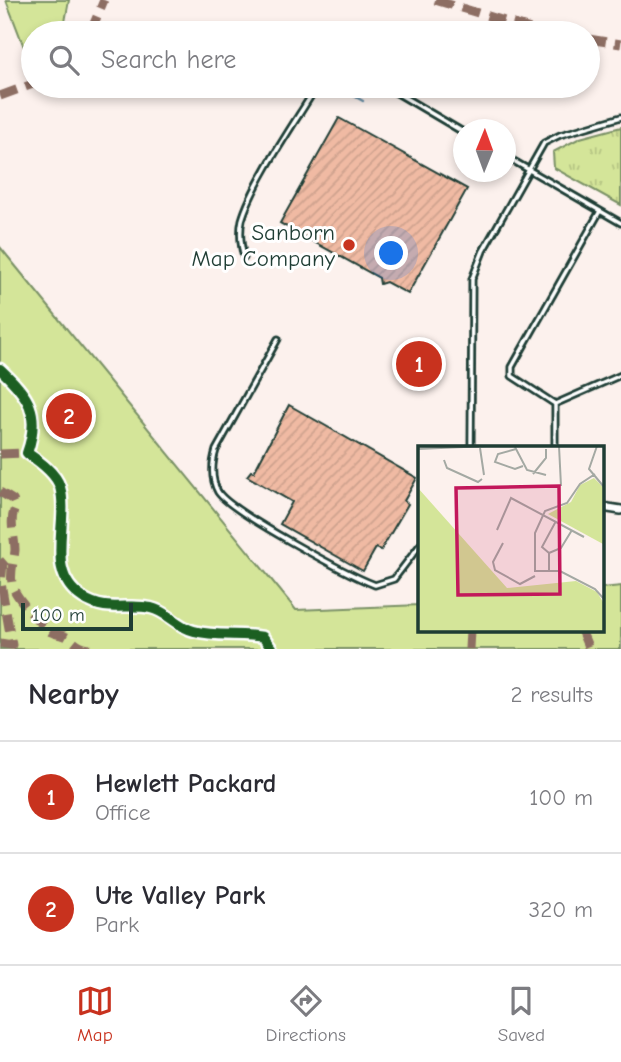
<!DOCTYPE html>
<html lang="en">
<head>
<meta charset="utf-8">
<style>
	body { margin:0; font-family:"Comic Neue",sans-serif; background:#f7f7f7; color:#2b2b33 }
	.compass { position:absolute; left:453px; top:119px; width:63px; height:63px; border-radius:50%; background:#fff; box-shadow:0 4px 10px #0003; rotate:1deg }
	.scale { position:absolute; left:21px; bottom:18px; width:112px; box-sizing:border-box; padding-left:7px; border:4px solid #1f3d34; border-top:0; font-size:19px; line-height:24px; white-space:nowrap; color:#1f3d34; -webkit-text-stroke:5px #fff; paint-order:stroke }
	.you { position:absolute; left:392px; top:254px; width:24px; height:24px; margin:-18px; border:5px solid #fff; border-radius:50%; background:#1a73e8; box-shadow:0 0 0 10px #1a73e833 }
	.badge { display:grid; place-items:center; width:46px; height:46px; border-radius:50%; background:#c8321e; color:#fff; font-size:23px; font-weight:700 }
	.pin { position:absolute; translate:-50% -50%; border:4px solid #fff; box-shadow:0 2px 7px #0006 }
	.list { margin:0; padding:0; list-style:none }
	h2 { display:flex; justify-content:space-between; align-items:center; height:91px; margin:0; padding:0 28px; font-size:30px }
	h2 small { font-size:23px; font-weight:400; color:#7c7c81 }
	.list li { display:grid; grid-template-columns:46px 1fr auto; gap:21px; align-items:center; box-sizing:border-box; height:112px; padding:0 28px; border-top:2px solid #e1e1e2 }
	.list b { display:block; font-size:26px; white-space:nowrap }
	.list p { margin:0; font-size:23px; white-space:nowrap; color:#7c7c81 }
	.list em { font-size:23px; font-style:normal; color:#7c7c81 }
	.icon { flex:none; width:38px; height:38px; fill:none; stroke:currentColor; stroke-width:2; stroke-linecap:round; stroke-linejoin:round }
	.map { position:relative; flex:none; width:621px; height:649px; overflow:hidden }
	.search { position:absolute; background:#fff; box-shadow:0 4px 10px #0003; left:21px; right:21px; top:21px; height:77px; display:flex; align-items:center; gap:18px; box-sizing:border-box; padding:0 24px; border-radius:38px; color:#7c7c81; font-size:26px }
	.sheet { height:315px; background:#fff }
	nav { display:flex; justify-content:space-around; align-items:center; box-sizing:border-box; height:98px; border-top:2px solid #e1e1e2; background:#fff; font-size:19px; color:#7c7c81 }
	nav a { display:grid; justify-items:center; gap:4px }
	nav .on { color:#c8321e }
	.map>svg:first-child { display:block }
	.grass { fill:url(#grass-tufts); stroke:#7a9166; stroke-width:2 }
	.green { fill:#d4e599; stroke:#7a9166; stroke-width:2 }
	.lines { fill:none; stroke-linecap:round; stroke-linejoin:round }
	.stream { stroke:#6c93ab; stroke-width:2.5 }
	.building { fill:url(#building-hatch); stroke:#1f3d34; stroke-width:2 }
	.service-casing { stroke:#1f3d34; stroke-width:9 }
	.minor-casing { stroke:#1f3d34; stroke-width:12 }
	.service { stroke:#fff; stroke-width:3.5 }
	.minor { stroke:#fff; stroke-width:7 }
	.quiet { stroke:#8d6e63; stroke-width:9; stroke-dasharray:18 9; stroke-linecap:butt }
	.cycleway-casing { stroke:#fff; stroke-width:15 }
	.cycleway { stroke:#1b5e20; stroke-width:10 }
	.poi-dot { fill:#c8321e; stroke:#fff; stroke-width:2.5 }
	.labels { text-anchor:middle; stroke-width:6; stroke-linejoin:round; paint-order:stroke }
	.poi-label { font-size:23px; fill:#1f3d34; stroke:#fff; text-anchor:end }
	.inset-road { fill:none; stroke:#a4a9a3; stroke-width:2 }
	.view { fill:#c2185b; fill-opacity:0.15; stroke:#c2185b; stroke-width:3.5 }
	.inset-edge { fill:none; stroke:#1f3d34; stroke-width:3.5 }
</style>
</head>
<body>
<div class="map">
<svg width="621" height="649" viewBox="0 0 621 649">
	<defs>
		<pattern id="grass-tufts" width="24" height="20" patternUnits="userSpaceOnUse" patternTransform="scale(1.75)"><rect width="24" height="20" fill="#d4e599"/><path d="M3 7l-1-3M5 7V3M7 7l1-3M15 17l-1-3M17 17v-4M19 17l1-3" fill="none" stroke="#b6c584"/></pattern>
		<pattern id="building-hatch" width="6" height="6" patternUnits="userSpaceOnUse" patternTransform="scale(1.75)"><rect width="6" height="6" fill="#f0baa3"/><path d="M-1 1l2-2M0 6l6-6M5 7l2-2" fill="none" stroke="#cda18d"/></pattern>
	</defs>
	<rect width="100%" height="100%" fill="#fcf1ed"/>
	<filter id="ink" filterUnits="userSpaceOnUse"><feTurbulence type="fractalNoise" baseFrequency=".0143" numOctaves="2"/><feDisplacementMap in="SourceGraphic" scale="14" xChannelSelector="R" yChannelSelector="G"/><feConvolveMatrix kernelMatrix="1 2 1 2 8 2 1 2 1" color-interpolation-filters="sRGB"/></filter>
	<g filter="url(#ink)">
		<path class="grass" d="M621 127V205L554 168 553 152 580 138Z"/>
		<path class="green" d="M6 0H69L63 33H33V58L29 60Z
			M0 247 296 610 420 605V630H602V588L621 586V649H0Z"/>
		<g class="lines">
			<path class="stream" d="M336 86 363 101"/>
		</g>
		<path class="building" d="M339 118 467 189 408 294 386 282 380 284 379 278 280 223Z
			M289 405 417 478 404 501 408 504 381 550 376 548 363 571 280 524 292 502 247 476 251 471 254 472Z"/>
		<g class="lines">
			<g class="service-casing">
				<path id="service" d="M385 86 463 132
					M505 156 621 223
					M244 258C241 246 239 233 242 220 252 184 296 121 317 86
					M278 339 216 450C212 463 211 479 218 492 232 513 349 575 375 585L394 579 420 545
					M555 404 512 376V367L600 211
					M471 448 472 279 483 251 544 143 560 135 621 117
					M555 448V404L621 375"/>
			</g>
			<g class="minor-casing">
				<path id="minor" d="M602 507 621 510"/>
			</g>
			<use href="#service" class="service"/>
			<use href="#minor" class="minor"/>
			<path class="quiet" d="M435 0 544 33
				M90 33 104 0
				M588 39 621 44
				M57 86H63
				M0 96 33 84
				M0 454 27 453
				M0 492 13 500 16 507C8 519 15 536 15 550 14 562 9 574 13 587 15 596 43 628 51 632 56 635 62 634 67 637 76 643 78 648 90 649
				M581 630 589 649
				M0 643 12 645 1 583 3 563 10 557
				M469 649 470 630"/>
			<g class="cycleway-casing">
				<path id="cycleway" d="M0 369C29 396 41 413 27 453 39 461 56 473 60 487 70 523 43 573 83 598 107 613 127 603 151 608 167 611 177 627 194 631 216 637 241 633 263 637L272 649"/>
			</g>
			<use href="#cycleway" class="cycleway"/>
		</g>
	</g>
	<circle class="poi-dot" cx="349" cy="245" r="7"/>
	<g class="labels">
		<g class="poi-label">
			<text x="335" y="240">Sanborn<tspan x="335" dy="26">Map Company</tspan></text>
		</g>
	</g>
	<g transform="translate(418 446)">
		<rect width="186" height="186" fill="#fcf1ed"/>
		<path d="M176 32 185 41V98L130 68 153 56 162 39Z" fill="#d4e599"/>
		<path d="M0 42 89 142 158 135 179 146 185 156V185H0Z" fill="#d4e599"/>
		<path class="inset-road" d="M141 0 143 40M179 0 171 23 186 41M97 1 109 24 128 29M62 2 66 29M0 3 69 0M98 3 80 8 77 16 97 23 105 20M26 14 29 22 60 36 64 33M115 28 128 12V3M177 28 162 38 149 57 127 65 117 87V125H142L177 143 186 153M79 84 93 52 166 91M85 97 75 116 77 124 102 138 117 130M131 107 124 101 138 75M131 124V107L143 102 154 84"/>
		<path class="view" d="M141 40 142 148 40 149 38 42Z"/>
		<rect width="186" height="186" class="inset-edge"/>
	</g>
</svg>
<svg class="compass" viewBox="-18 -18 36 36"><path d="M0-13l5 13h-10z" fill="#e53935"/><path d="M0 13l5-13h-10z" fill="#7c7c81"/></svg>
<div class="scale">100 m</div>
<div class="you"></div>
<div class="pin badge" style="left:419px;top:364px">1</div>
<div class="pin badge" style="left:69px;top:416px">2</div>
<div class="search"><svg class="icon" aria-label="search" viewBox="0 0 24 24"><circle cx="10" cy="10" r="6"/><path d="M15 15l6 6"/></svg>Search here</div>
</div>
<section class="sheet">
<h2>Nearby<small>2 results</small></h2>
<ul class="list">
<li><span class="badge">1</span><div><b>Hewlett Packard</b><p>Office</p></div><em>100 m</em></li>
<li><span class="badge">2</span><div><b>Ute Valley Park</b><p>Park</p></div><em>320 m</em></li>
</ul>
</section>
<nav>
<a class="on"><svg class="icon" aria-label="map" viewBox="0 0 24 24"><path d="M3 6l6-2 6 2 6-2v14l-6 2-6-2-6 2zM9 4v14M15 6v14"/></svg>Map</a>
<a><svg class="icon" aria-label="directions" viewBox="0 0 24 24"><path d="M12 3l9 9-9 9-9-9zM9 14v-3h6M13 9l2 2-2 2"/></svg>Directions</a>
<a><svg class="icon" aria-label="saved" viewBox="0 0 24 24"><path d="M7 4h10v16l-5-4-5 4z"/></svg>Saved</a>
</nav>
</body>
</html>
